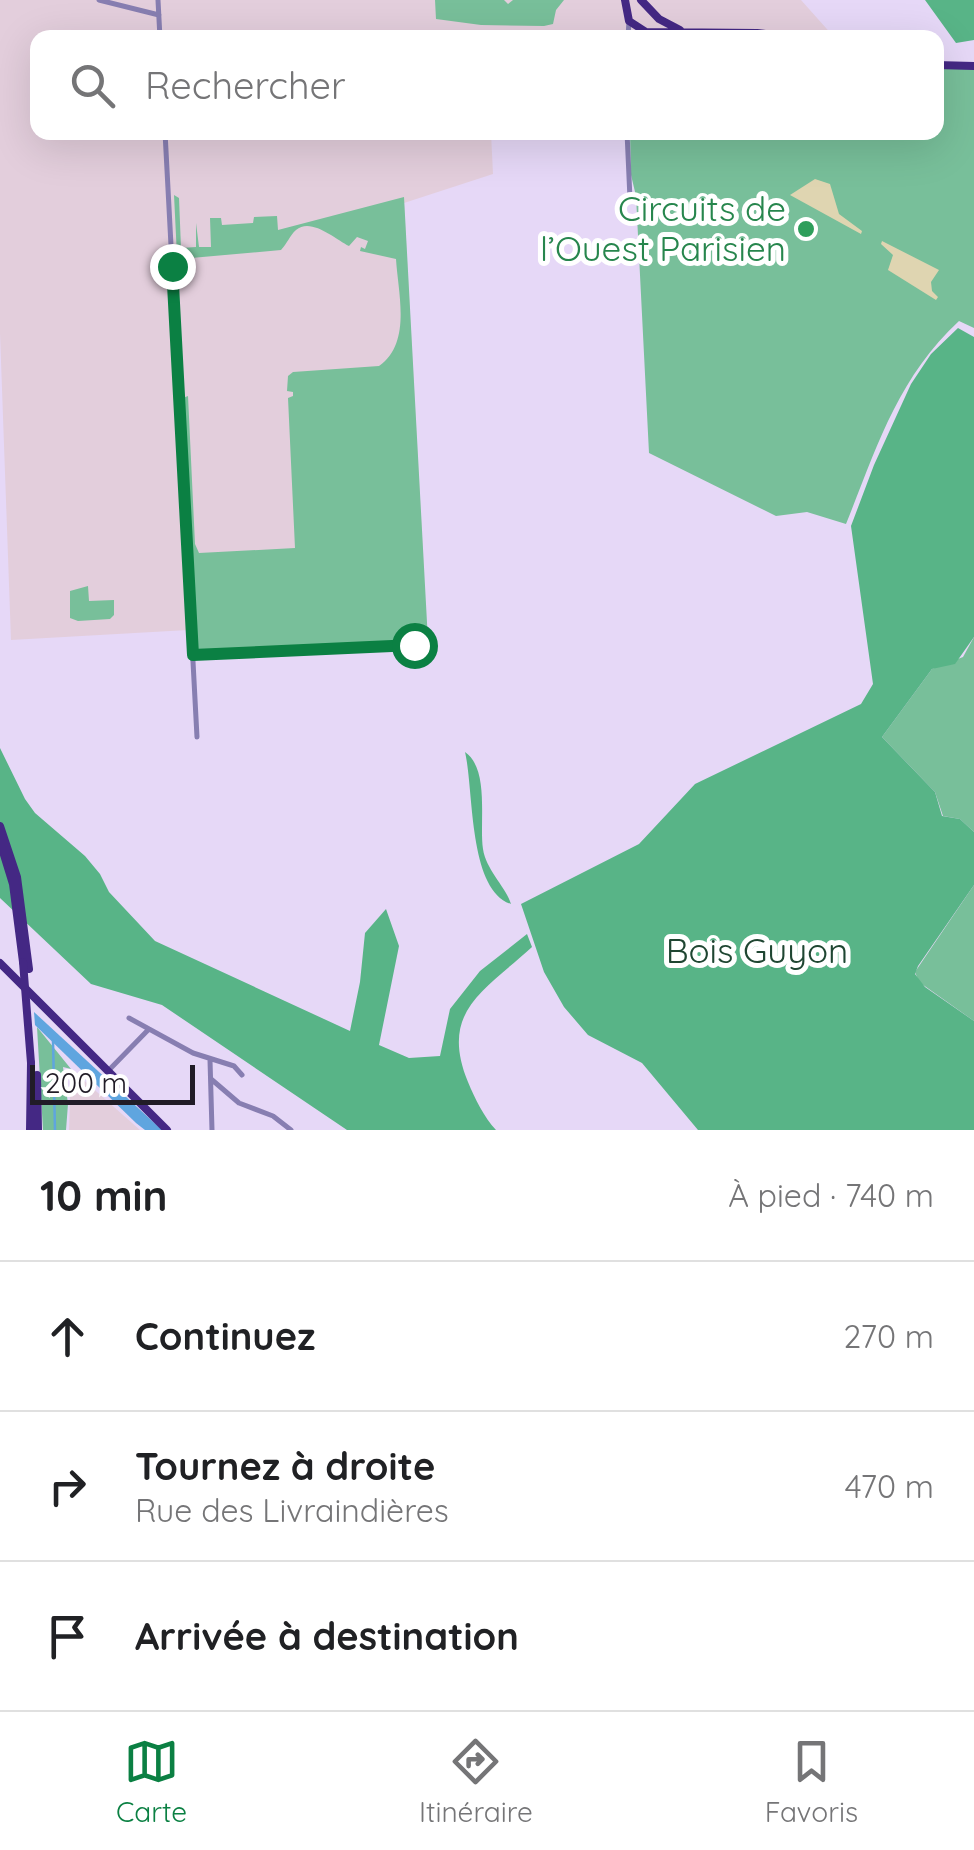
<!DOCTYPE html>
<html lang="fr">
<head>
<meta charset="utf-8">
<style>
	body { margin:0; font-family:Quicksand,sans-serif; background:#f2f2f2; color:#202124 }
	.scale { position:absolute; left:30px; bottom:25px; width:165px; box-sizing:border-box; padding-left:10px; border:5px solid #211c27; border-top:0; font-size:28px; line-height:35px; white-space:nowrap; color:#211c27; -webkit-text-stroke:8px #fff; paint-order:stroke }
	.stop { position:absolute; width:30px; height:30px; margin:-22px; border:8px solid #0b8043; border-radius:50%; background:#fff }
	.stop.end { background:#0b8043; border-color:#fff; box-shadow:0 2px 10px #0008 }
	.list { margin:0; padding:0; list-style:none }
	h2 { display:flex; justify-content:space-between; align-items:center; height:130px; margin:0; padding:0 40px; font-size:42px }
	h2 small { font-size:32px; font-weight:400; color:#757577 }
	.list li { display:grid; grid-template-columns:65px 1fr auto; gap:30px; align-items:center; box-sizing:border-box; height:150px; padding:0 40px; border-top:2px solid #e0e0e0 }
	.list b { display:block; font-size:38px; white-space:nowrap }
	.list p { margin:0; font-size:32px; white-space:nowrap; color:#757577 }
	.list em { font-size:32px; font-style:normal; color:#757577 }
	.icon { flex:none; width:55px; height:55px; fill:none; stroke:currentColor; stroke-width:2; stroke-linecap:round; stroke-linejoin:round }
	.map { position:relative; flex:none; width:974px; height:1130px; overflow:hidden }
	.search { position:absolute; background:#fff; box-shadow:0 10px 40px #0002; left:30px; right:30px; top:30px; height:110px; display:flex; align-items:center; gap:25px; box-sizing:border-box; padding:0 35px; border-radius:20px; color:#757577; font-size:38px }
	.sheet { height:580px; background:#fff }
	nav { display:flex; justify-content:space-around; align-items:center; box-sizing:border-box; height:140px; border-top:2px solid #e0e0e0; background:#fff; font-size:28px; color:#757577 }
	nav a { display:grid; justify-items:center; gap:5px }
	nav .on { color:#0b8043 }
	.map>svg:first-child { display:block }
	.industrial { fill:#e3cedc }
	.green { fill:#78bf9a }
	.forest { fill:#58b487 }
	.sand { fill:#dfd5b1 }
	.water { fill:#5fa5df }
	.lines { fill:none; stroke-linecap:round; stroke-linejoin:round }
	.stream { stroke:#5fa5df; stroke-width:2.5 }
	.minor { stroke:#877eb1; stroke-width:5 }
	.major { stroke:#442884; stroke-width:8 }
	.major-bridge { stroke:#442884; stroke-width:8 }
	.route { stroke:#0b8043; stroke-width:12 }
	.leisure-dot { fill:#2e9e5b; stroke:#fff; stroke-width:4 }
	.labels { text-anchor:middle; stroke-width:10; stroke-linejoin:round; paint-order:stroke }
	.leisure-label { font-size:35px; fill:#27864d; stroke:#fff; text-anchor:end }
	.park-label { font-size:35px; fill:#1f4632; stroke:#fff }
</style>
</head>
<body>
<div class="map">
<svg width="974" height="1130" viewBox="0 0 974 1130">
	<rect width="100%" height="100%" fill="#e6d8f7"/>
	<path class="industrial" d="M0 0H801L834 37 785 31V38H489L486 34V38H38V132L491 133 493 174 404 203 424 573 186 586 188 630 11 640 0 333Z
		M71 1069 140 1130H69Z"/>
	<path class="green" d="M435 0H504L508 4 513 0H564L556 10 553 24 544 26 481 25 436 19Z
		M937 67 974 69V328L959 321C897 379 877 447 846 524L807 512 776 516 649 453 636 196 631 175 630 133 936 132Z
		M174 195 179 198 181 248 196 247V223L199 247H211L210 218H221L222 225 253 223 254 217 277 216 278 230 404 197 428 641 202 652 196 649 183 398 188 396 195 544 199 553 295 548 288 398 293 396V392L287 391 288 376 293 372 379 366C412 343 398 293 396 259L360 251 361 247 365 249 368 241 357 237 349 246C335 239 311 217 296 230 290 235 287 244 281 250L180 259 177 256Z
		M88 586 89 601 114 600V615L110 619 78 621 70 618V591Z
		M974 637V832L960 819 943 816 935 792 882 737 932 669 963 657Z
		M974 885V1021L919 982 915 972Z
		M37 1027 71 1069 63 1067 68 1104 66 1130H43Z"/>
	<path class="forest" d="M925 0H974V40L956 43Z
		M958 328 974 337V637L955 664 932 669 882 737 935 792 942 816 960 819 974 832V885L918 966 915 974 925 987 974 1021V1130H698L642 1063 588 1035 564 1007 544 972 521 904 639 844 695 784 861 704 873 684 851 526 874 465 911 384 931 354Z
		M0 748 25 799 35 813 85 856 100 874 109 892 155 941 350 1031 360 982 365 933 386 909 399 946 379 1045 409 1058 440 1056 450 1009 480 971 527 934 532 947C484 991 439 1011 468 1082 475 1099 484 1117 496 1130H347L162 1005 91 984 0 898Z
		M465 752C490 769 479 823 483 849 486 870 506 887 511 904 468 890 474 790 465 752Z"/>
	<path class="sand" d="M815 179 830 184 839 214 862 231 861 234 790 195Z
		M882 241 939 270 931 282 932 291 938 297 936 300 888 270 893 255 881 244Z"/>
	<path class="water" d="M34 1012 162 1130H145L136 1123 35 1025Z"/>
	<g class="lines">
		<path class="stream" d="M53 1041 55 1130"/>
		<path class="minor" d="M99 0 159 15
			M158 0 160 38
			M628 38 629 21
			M165 132 197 737
			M627 132 630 199
			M193 655 414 645
			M129 1018 193 1053 234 1066 242 1075
			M210 1060 212 1130
			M109 1070 149 1029
			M211 1079 239 1103 273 1116 291 1130"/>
		<path class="major" d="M625 0 629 21 646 32 757 33 796 38
			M641 0 659 19 680 30
			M936 65 974 66
			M0 826 17 877 29 969
			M0 842 13 884 23 962
			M0 963 167 1130
			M37 1075 38 1130
			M30 1130 31 1063"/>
		<path class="major-bridge" d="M23 962 31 1063"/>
	</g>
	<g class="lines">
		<path class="route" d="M172 266 193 655 414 645"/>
	</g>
	<circle class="leisure-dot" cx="806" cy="229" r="10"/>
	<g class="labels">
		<g class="leisure-label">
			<text x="786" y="221">Circuits de<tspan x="786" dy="40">l’Ouest Parisien</tspan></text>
		</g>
		<g class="park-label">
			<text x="757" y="963">Bois Guyon</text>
		</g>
	</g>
</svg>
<div class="scale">200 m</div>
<div class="stop" style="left:414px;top:645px"></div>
<div class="stop end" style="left:172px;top:266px"></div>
<div class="search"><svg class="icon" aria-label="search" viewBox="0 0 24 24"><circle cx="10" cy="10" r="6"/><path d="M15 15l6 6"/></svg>Rechercher</div>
</div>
<section class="sheet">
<h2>10 min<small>À pied · 740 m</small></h2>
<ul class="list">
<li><svg class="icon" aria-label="ahead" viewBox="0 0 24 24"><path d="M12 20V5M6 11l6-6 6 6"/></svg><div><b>Continuez</b></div><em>270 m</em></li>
<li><svg class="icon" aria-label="right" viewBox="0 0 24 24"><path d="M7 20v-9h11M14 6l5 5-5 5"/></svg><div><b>Tournez à droite</b><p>Rue des Livraindières</p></div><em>470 m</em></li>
<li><svg class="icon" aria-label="arrive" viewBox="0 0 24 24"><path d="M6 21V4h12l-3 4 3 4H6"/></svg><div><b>Arrivée à destination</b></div></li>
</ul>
</section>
<nav>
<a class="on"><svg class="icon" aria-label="map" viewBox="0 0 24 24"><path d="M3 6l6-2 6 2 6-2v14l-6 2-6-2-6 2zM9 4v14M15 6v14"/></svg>Carte</a>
<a><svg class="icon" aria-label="directions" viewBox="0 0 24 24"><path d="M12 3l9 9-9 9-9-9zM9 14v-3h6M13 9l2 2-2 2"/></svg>Itinéraire</a>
<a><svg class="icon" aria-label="saved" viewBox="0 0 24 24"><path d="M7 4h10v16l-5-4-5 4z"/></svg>Favoris</a>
</nav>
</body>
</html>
